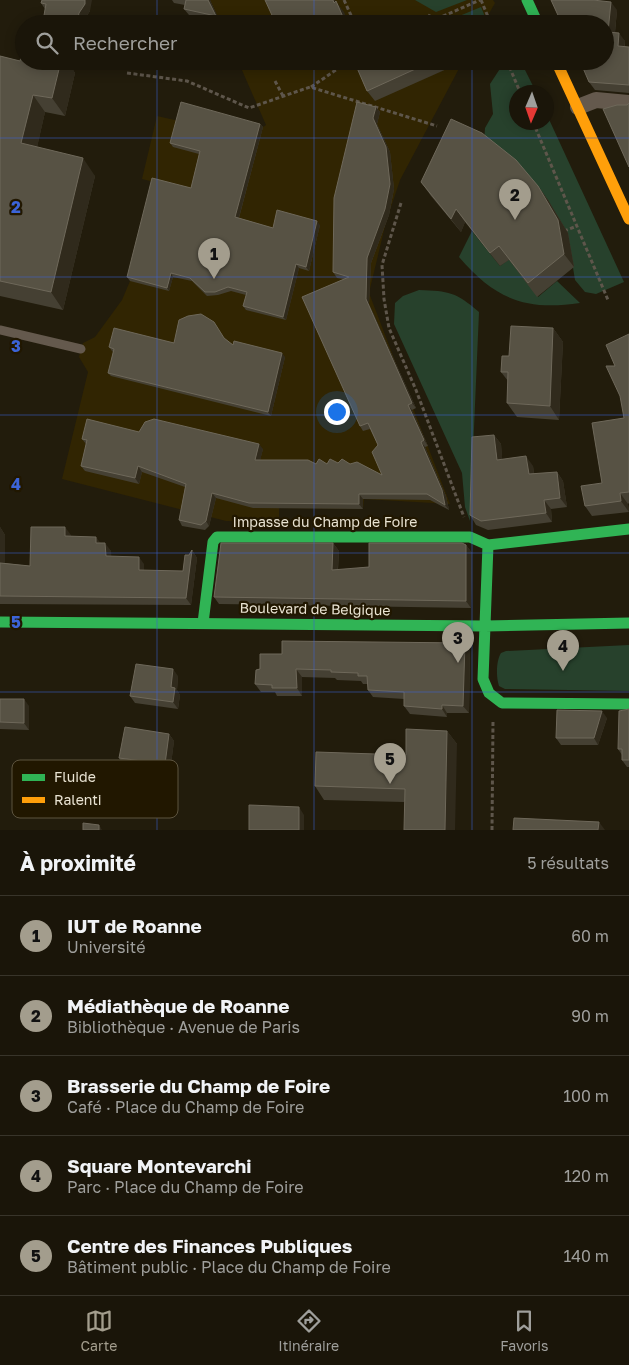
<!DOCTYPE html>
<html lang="fr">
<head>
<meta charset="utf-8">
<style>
	body { margin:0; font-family:"Golos Text",sans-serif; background:#272217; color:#f1f3f6 }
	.compass { position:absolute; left:509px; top:85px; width:45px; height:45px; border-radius:50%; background:#1a1509; box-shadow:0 2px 12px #0003; rotate:182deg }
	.you { position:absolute; left:336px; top:411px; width:18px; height:18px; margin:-12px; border:4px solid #fff; border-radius:50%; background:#1a73e8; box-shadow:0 0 0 8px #1a73e833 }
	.badge { display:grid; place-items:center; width:32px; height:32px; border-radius:50%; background:#a39d8d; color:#111; font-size:16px; font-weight:700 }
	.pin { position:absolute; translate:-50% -41px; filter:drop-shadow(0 1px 2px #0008) }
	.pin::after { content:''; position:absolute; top:26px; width:18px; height:15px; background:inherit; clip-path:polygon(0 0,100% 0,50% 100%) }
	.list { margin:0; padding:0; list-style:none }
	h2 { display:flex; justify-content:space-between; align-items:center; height:65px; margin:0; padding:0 20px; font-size:21px }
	h2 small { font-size:16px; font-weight:400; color:#9f9f9c }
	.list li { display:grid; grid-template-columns:32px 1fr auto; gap:15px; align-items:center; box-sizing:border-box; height:80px; padding:0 20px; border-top:1px solid #38342a }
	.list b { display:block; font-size:19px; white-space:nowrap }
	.list p { margin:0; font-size:16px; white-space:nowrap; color:#9f9f9c }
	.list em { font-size:16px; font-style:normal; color:#9f9f9c }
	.icon { flex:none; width:28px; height:28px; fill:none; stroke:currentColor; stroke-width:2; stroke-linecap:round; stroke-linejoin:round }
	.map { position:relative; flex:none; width:629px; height:830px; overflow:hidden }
	.search { position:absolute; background:#1a1509; box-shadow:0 2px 12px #0003; left:15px; right:15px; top:15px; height:55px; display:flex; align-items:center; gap:12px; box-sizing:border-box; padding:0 18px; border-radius:28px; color:#9f9f9c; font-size:19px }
	.sheet { height:465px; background:#1a1509 }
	nav { display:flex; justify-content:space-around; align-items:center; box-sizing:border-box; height:70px; border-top:1px solid #38342a; background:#1a1509; font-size:14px; color:#9f9f9c }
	nav a { display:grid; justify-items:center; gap:2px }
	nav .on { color:#a39d8d }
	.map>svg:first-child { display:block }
	.built { fill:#312502 }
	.green { fill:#27412c }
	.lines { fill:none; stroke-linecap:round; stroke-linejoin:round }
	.path { stroke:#5e564b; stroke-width:3; stroke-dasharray:4 2.5; stroke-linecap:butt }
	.lane { stroke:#64594d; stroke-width:9 }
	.street { stroke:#64594d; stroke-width:16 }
	.fast { stroke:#30b455; stroke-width:11 }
	.slow { stroke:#ff9f0a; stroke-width:11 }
	.wall { fill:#454033 }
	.shaded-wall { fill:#302a1c }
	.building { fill:#575244; stroke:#6e685a }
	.grid { fill:none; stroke:#3c64d7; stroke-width:1; stroke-opacity:0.55 }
	.labels { text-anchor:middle; stroke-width:4.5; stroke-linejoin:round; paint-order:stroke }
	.street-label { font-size:14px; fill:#e9e3d2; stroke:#211700 }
	.key { fill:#211700; stroke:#5d543f; stroke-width:1 }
	.key-label { font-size:14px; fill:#e9e3d2 }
	.grid-label { font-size:16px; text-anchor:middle; font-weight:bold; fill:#3c64d7; stroke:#211700; stroke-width:4.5; stroke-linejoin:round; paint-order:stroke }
</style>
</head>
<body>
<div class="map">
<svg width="629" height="830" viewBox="0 0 629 830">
	<rect width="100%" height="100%" fill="#221c0c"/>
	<path class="built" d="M210 0H493L495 3 483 24H221Z
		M238 61H463L400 180 386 222 369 293 450 504 364 499 363 509 279 508V522L226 521 62 479 88 372 79 357 83 343 95 337 122 300 130 281 154 182 142 179 157 116 179 121 184 106 263 127 266 125Z"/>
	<path class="green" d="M415 0H467L436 12Z
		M481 7 486 19 483 24H459L452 19Z
		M505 61 525 70 536 92H516V122H546L547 115 624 282 596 294 585 292 575 280 570 249 561 224 548 200 484 143 485 128 493 114 490 84Z
		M472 231 500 266 515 255 538 297 557 281 580 303C525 311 495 299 459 257Z
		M419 290C449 291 456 292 479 312L470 521 465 507 462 473 394 324 395 303 403 296Z
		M629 645V691L505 689 499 686C496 677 496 661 501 653L506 651Z"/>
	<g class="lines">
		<path class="path" d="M344 0 355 24
			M481 0 491 24
			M428 15 445 24
			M425 24 480 0
			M507 61 520 92
			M517 61 529 67
			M127 73 187 81 249 108 310 87 437 126
			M275 81 283 96
			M311 87 349 61
			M533 122 608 300
			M401 203 382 265 384 299 389 328 416 390 464 517
			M564 231 577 226
			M492 830 493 721"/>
		<path class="lane" d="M0 330 81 349"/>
		<path class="street" d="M578 107 596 100 629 103"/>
		<path class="fast" d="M527 0 538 24
			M629 529 488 545 483 679 489 693 502 703 629 704
			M0 622 485 626 629 623
			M203 623 213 542 217 537H470L488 545"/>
		<path class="slow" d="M556 61 629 219"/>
	</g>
	<path class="wall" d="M172 0H210L220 22 189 15 184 9 185 5 174 3Z
		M41 3 90 11 84 20V24H45L43 21 45 9Z
		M617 10 615 33 625 41V47H629V93L595 90 589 82Z
		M0 56 20 61H67L75 73 65 116 45 112 37 147 95 176 63 310 0 296Z
		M292 61H315L297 69Z
		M354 61H446L449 68 375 101 367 91Z
		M376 107 380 112 377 124 390 152 394 189 389 215 371 263 369 304 416 408 412 410 428 446 425 447 446 496 449 510 430 500 363 499V509L253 508 216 498 209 526 205 530 182 526 179 520 185 487 142 472 139 484 85 471 81 466 86 444 82 439 139 432 263 449 260 460 316 464H350L382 475 378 445 370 429 363 431 360 426 343 279 337 278 333 272Z
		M260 124 263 127 239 218 273 228 320 225 309 271 299 268 286 320 246 310 243 306 246 295 231 291 218 295 207 296 192 281 173 277 169 291 130 281 127 277 191 188 199 154 173 147 170 143Z
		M421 182 538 186 548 200 568 233 574 267 537 297 509 260 500 266 465 222 461 232 431 196Z
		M553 328 563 342 559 420 517 417 507 403 508 381 501 372 509 356Z
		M629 334V503L628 504 629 512 592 516 585 506 602 483 624 418Z
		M225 339 233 345 285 357 271 416 111 376 108 373 113 352 112 351 109 347Z
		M494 435 501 444 502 459 533 466 534 474 557 472 563 481 567 507 551 509 552 522 488 530 476 525 470 515Z
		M0 527 5 535V563L30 566 71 535V536L101 543 111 551V556L144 564V571H183L189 555 192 550 197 558 191 605 0 604Z
		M333 543 339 551 338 570 369 567 466 545 472 553 471 608 219 604 214 597Z
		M470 650 469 713H447V717L410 714 404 706V699L373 697 368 690V684H363L361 681 337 680 335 678 302 677V696H277L275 692H261L255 684 260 669 282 654Z
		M178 676 177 690 180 695 178 709 135 703 130 696Z
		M0 699 29 706V730L0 729Z
		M629 709V767H627L622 760V755L618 749Z
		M607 718 598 745H561L556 738Z
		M447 731 457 744 404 802 324 800 315 786 406 755Z
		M169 734 174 741 170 772 124 765 119 758Z"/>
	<path class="shaded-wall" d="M85 0H92L90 11 84 20V24H77L79 13Z
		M208 0H210L220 22 216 16Z
		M333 0H335L344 12 349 24H346Z
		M611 2 617 10 614 41 608 32Z
		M619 33 625 41 624 55 618 46Z
		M61 61H67L75 73 65 116 52 98Z
		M33 95 45 112 34 161 21 143Z
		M376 107 380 112 377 124 390 152 394 189 389 215 371 263 369 304 416 408 412 403 366 299 373 118Z
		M260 124 263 127 238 221 235 217Z
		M83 158 95 176 63 310 51 292Z
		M538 186 548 200 568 233 574 267 564 254Z
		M456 209 465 222 461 232 451 219Z
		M317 221 320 225 309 271 306 267Z
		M296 264 299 268 286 320 283 317Z
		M171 273 173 277 169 291 167 288Z
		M553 328 563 342 559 420 550 406Z
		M282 353 285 357 271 416 268 412Z
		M408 405 412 410 428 446 424 440Z
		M494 435 501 444 503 469 497 460Z
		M421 442 425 447 446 496 449 510 445 505Z
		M259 444 263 449 259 465 255 460Z
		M526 456 533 466 535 483 529 474Z
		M138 466 142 472 139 484 135 478Z
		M557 472 563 481 567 507 560 498Z
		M212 493 216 498 209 526 206 521Z
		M620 493 628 504 629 512 621 501Z
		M359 494 363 499V509L359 504Z
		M544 500 551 509 552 522 546 513Z
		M0 527 5 535V570L0 564Z
		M65 527 71 535V543L65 536Z
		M96 537 102 545 96 543Z
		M105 543 111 551 112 564 106 556Z
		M333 543 339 551 337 577 332 570Z
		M466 545 472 553 471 608 466 601Z
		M192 550 197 558 191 605 186 598Z
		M139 557 144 564V578L139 570Z
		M465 643 470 650 469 713 463 706Z
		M173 669 178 676 177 690 180 695 178 709 173 702 171 687Z
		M296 669 302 677V696L297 688Z
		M24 699 29 706V730L24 723Z
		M442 705 447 713V717L442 709Z
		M602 711 607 718 598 745 594 738Z
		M447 731 457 744 455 830H445Z
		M169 734 174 741 170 772 165 764Z
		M299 807 304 815V830H299Z
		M599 822 605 830H598Z
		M99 825 102 830H99Z"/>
	<path class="building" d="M42 0H85V4L79 13 77 24H52L43 21 46 4 41 3Z
		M186 0H208L216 16 184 9Z
		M265 0H333L334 3 336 1 346 24H276Z
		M551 0H593L611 2 608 32 619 33 618 46 629 47V85L589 82 580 61H605V24H562Z
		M425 20 427 24H417Z
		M24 46V61H61L52 98 33 95 21 143 83 158 51 292 0 281V56L20 61Z
		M354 61H433L367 91Z
		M181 102 260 124 235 217 273 228 277 210 317 221 306 267 296 264 283 317 243 306 247 292 228 287 215 292H205L190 278 171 273 167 288 127 277 152 178 191 188 200 151 170 143Z
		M357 102 376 107 373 118 386 147 390 184 385 209 367 258 366 299 412 403 408 405 424 440 421 442 442 490 445 505 427 494H359V504L249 503 212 493 206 521 201 525 179 520 186 484 138 466 135 478 81 466 87 440 82 439 87 419 139 432 145 422 154 419 259 444 255 460H308L316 464 319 459 327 464 330 459 338 463 342 459 350 464 357 462 382 475 372 452 378 445 368 423 360 426 302 297 349 277 333 272 334 198Z
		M629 103V167L603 109 617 105H627Z
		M451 119 482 133 516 160 538 186 558 220 564 254 528 283 499 246 490 253 456 209 451 219 421 182Z
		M201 314 214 322 224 338 233 345 234 341 282 353 268 412 108 373 114 349 109 347 114 328 174 343 179 320 188 316Z
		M511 326 553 328 550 406 507 403 508 372H501L502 356H509Z
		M629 334V492L620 493 621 501 585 506 581 486 602 483 592 423 624 418 620 396 606 366H615L606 345Z
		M494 435 497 460 526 456 529 474 557 472 560 498 544 500 546 513 481 521 470 515 472 437Z
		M31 527H65V536L96 537V543H105L106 556 139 557V570L183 571 185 555H189L192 550 186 598 0 596V563L30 566Z
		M221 543H333L332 570 369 567V543H462L466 545V601L214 597Z
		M282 641 465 643 463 706 442 705V709L404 706V692L368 690 367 676H358V673L331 672V670L296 669 297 688H272V685L255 684 256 670 260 669V654H282Z
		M136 664 173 669 171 687 175 688 173 702 130 696Z
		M0 699H24V723L0 722Z
		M629 709V760H622V749H618L619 711Z
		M557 710 602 711 594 738H556Z
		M125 727 169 734 165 764 119 758Z
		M406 729 447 731 445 830H404L405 789 315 786 316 752 406 755Z
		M249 805 299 807V830H249Z
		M514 818 599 822 598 830H513Z
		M83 823 99 825V830H83Z"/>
	<path class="grid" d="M157 0V24M314 0V24M472 0V24M157 61V830M314 61V830M472 61V830M0 138H629M0 277H629M0 415H629M0 553H629M0 692H629"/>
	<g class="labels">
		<g class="street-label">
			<text x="325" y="527">Impasse du Champ de Foire</text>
			<text transform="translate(315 609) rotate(1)" y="5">Boulevard de Belgique</text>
		</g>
	</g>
	<rect x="12" y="760" width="166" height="58" rx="8" class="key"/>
	<rect x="22" y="774" width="23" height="7" fill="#30b455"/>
	<rect x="22" y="797" width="23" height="6" fill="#ff9f0a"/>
	<g class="key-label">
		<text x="54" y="782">Fluide</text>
		<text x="54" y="805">Ralenti</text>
	</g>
	<g class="grid-label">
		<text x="16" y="213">2</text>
		<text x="16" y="352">3</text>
		<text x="16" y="490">4</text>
		<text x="16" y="628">5</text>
	</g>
</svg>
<svg class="compass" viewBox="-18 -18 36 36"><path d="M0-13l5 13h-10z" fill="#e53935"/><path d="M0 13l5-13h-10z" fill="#9f9f9c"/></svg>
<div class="you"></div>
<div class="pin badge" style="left:214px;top:279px">1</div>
<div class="pin badge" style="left:515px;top:220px">2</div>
<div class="pin badge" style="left:458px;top:663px">3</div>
<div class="pin badge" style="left:563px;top:671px">4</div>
<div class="pin badge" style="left:390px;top:784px">5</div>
<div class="search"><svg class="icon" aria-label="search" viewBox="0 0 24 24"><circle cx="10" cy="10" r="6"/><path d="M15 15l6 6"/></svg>Rechercher</div>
</div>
<section class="sheet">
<h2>À proximité<small>5 résultats</small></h2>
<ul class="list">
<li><span class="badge">1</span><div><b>IUT de Roanne</b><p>Université</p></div><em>60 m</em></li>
<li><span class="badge">2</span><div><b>Médiathèque de Roanne</b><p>Bibliothèque · Avenue de Paris</p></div><em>90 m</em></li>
<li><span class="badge">3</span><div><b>Brasserie du Champ de Foire</b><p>Café · Place du Champ de Foire</p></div><em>100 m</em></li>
<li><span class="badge">4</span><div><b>Square Montevarchi</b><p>Parc · Place du Champ de Foire</p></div><em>120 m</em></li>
<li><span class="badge">5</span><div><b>Centre des Finances Publiques</b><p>Bâtiment public · Place du Champ de Foire</p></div><em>140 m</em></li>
</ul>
</section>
<nav>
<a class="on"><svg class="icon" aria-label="map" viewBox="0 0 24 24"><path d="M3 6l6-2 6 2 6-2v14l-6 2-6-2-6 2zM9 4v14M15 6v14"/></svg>Carte</a>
<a><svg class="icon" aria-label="directions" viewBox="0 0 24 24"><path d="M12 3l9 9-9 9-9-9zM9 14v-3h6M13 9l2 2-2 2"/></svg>Itinéraire</a>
<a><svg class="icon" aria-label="saved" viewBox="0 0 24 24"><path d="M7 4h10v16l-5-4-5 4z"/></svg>Favoris</a>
</nav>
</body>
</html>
